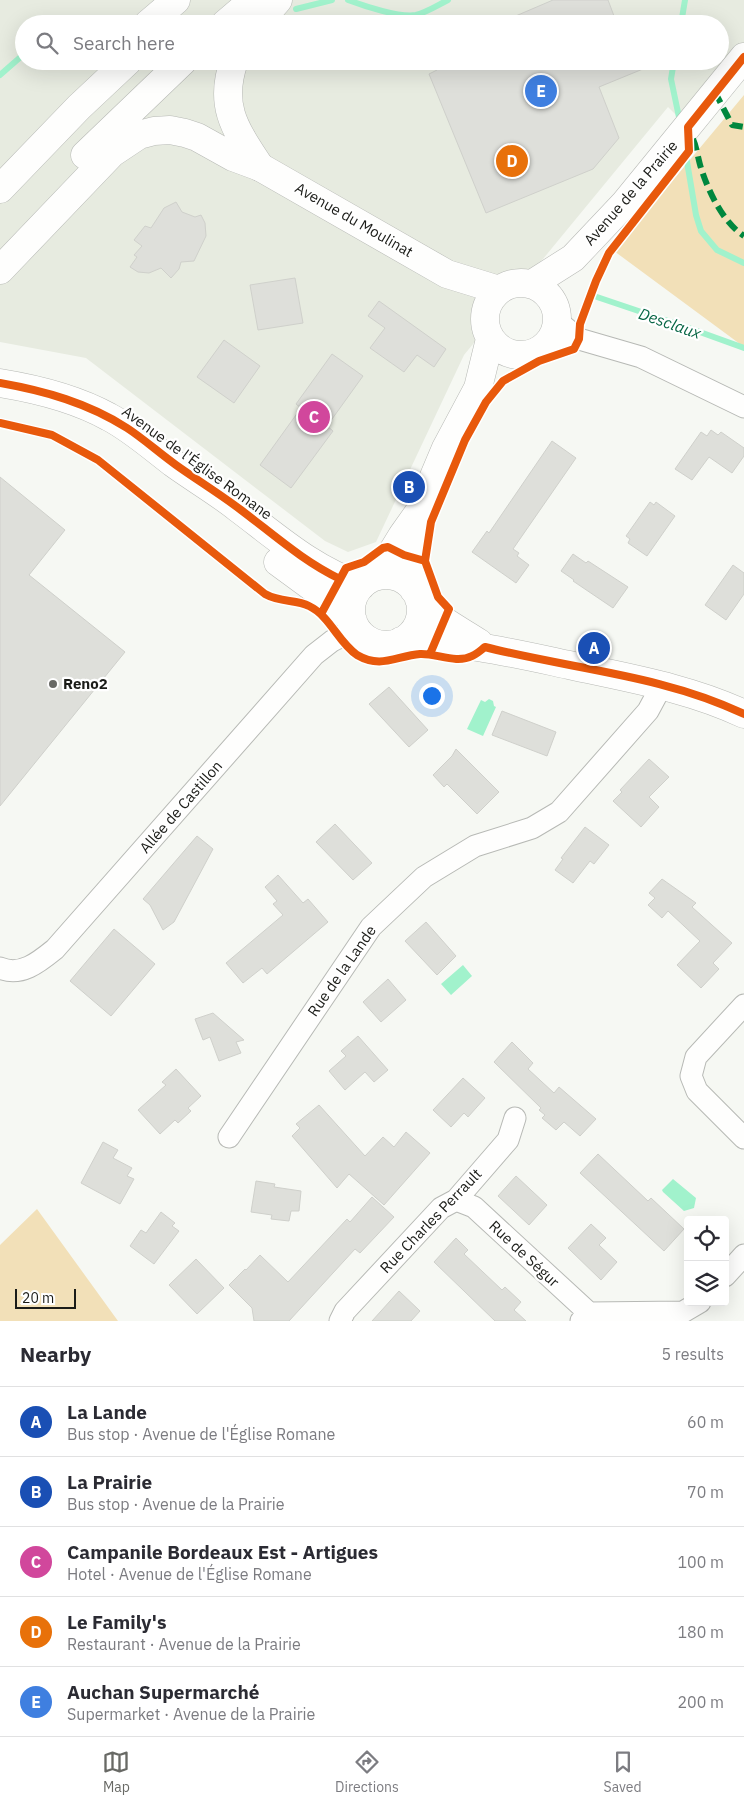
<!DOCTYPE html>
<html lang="en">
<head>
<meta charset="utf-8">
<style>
	body { margin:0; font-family:"IBM Plex Sans",sans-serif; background:#f2f2f3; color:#2b2b33 }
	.controls { position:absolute; right:15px; bottom:15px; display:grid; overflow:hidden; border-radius:5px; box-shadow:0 5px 20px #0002 }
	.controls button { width:45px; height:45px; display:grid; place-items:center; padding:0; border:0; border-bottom:1px solid #e1e1e2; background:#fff; color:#2b2b33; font:25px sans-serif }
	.scale { position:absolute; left:15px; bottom:12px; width:61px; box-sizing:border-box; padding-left:5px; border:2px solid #1b1c18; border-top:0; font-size:14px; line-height:18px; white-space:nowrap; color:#1b1c18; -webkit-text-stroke:4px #fff; paint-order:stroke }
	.you { position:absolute; left:431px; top:695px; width:18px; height:18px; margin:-12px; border:4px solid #fff; border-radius:50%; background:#1a73e8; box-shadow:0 0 0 8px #1a73e833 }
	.badge { display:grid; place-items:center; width:32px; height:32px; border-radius:50%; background:#686965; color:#fff; font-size:16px; font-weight:700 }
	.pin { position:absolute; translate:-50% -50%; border:2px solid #fff; box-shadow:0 1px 5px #0006 }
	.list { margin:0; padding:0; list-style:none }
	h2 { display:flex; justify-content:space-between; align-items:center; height:65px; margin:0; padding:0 20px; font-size:21px }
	h2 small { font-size:16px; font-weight:400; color:#7c7c81 }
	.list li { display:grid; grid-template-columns:32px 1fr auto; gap:15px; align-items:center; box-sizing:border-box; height:70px; padding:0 20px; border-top:1px solid #e1e1e2 }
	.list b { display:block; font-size:19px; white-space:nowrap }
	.list p { margin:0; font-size:16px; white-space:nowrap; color:#7c7c81 }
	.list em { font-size:16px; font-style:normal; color:#7c7c81 }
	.icon { flex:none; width:28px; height:28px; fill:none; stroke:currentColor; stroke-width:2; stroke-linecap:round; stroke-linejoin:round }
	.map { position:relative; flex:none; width:744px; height:1321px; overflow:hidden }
	.search { position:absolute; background:#fff; box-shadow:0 5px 20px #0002; left:15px; right:15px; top:15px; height:55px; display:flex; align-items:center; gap:12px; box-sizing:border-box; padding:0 18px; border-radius:28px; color:#7c7c81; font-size:19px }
	.sheet { height:415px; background:#fff }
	nav { display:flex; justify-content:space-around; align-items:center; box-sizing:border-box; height:70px; border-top:1px solid #e1e1e2; background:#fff; font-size:14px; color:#7c7c81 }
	nav a { display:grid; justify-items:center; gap:2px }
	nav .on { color:#686965 }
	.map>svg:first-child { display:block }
	.built { fill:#e7ebe0; fill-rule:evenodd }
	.green { fill:#f2e0b8 }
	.water { fill:#a1f2cc }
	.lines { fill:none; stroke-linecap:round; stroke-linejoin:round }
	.stream { stroke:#a1f2cc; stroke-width:6 }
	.building { fill:#dedfda; stroke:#cfd0cb }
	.street-casing { stroke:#b7b9b5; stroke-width:23 }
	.secondary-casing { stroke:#b7b9b5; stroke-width:29 }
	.highway-casing { stroke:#b7b9b5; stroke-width:29 }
	.street { stroke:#fefefd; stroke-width:21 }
	.secondary { stroke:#fefefd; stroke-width:28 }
	.highway { stroke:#fefefd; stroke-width:28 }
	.quiet { stroke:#00873e; stroke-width:6; stroke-dasharray:12 6; stroke-linecap:butt }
	.cycleway-casing { stroke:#fff; stroke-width:11 }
	.cycleway { stroke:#e8590c; stroke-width:8 }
	.poi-dot { fill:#686965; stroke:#fff; stroke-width:2 }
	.labels { text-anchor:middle; stroke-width:4.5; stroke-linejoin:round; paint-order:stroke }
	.street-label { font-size:15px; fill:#1b1c18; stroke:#fff }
	.poi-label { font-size:15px; font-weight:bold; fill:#1b1c18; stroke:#fff; text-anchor:start }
	.water-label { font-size:16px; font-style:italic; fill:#096746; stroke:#fff }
</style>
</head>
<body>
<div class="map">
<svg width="744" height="1321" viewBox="0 0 744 1321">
	<rect width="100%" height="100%" fill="#f6f8f3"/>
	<path class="built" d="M0 0H744V57L688 127 668 107 464 355 376 542 348 552 325 541 86 358 0 342ZM24 24H720V61H24Z"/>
	<path class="green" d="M744 95V347L614 251Z
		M37 1209 118 1321H0V1245Z"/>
	<path class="water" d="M489 699 493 701 494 706 496 707 483 736 467 729 481 700 485 702Z
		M463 965 472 976 451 995 441 984Z
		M673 1179 696 1198 694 1208 684 1211 663 1192 662 1190Z"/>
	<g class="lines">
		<path class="stream" d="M348 0C364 6 400 18 416 15 427 12 438 5 448 0
			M296 9 332 0
			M91 24 93 23
			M681 24 685 0
			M674 61 671 79 680 122
			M0 75 24 54
			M684 144 696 215 701 231 717 250 744 263
			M597 297 686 327 744 348"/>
	</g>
	<path class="building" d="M553 0H608L617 24H497Z
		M434 61H660V62L599 87 619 138 593 169 486 213 429 74 437 70Z
		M176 202 182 212 195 217 201 215 205 223 206 236 194 261 181 262 179 269 171 278 161 268 149 273 138 272 130 267 137 257 134 255 142 246 134 240 145 226 151 228 164 208Z
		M295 278 303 323 258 330 250 285Z
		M379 301 446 349 434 367 417 355 404 372 370 348 385 328 368 316Z
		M224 340 260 366 234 403 197 377Z
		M332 354 363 376 327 426 333 431 291 488 260 465 301 408 296 404Z
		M711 430 718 435 721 432 744 448V456L732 473 709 457 692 480 675 469 701 432 707 436Z
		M552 441 576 458 513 549 519 553 517 556 529 565 516 583 472 552 487 531 489 533Z
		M0 477 65 530 29 575 125 652 0 806Z
		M650 502 654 505 656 502 675 516 647 556 628 543 630 539 626 536Z
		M573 554 586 563 588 561 628 587 613 608 573 581 574 580 561 571Z
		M733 565 744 573V594L726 620 705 605Z
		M389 687 428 730 409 747 369 704Z
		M502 711 556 732 547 756 492 735Z
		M456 749 499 792 477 814 447 784 444 787 433 775 452 756Z
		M649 759 669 777 649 797 659 807 641 827 613 801 622 792 620 790Z
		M335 824 372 863 353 880 316 842Z
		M585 827 609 845 594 864 590 861 573 883 555 870 563 859 561 858Z
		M197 836 213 849 174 922 163 930 150 905 143 899Z
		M278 875 303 903 308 899 328 922 267 974 262 968 243 983 226 963 283 915 273 904 277 901 265 887Z
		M662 879 696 903 692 907 732 943 713 963 719 969 701 988 677 965 700 941 668 911 662 918 648 905 655 898 649 893Z
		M426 922 456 956 437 975 405 941Z
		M114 929 155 964 111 1016 70 981Z
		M388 979 406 1000 381 1022 363 1002Z
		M213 1013 244 1040 236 1042 241 1053 219 1061 210 1037 203 1040 195 1019Z
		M358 1036 388 1070 374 1082 365 1072 345 1090 329 1071 346 1056 341 1051Z
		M512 1042 533 1063 528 1069 554 1093 559 1087 596 1119 580 1136 564 1122 556 1130 542 1118 545 1115 539 1110 541 1108 494 1062Z
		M176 1069 201 1096 188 1108 191 1111 178 1123 175 1120 160 1134 138 1110 166 1085 162 1082Z
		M463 1078 485 1098 468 1117 464 1113 451 1127 433 1110Z
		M319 1105 365 1156 383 1137 394 1147 406 1132 430 1153 384 1205 349 1174 337 1188 292 1136 300 1128 296 1124Z
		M103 1142 118 1150 113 1158 132 1168 127 1176 134 1179 120 1204 81 1183Z
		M598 1154 648 1201 651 1198 684 1229 664 1251 580 1173Z
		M516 1176 547 1205 529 1225 498 1196Z
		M256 1181 275 1184 274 1187 301 1191 299 1211H291L289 1221 271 1219 272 1215 251 1212Z
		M372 1197 394 1217 360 1253 355 1249 289 1321H254L252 1308 229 1285 245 1269 246 1270 260 1255 288 1282 347 1219 350 1222Z
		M161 1212 175 1223 172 1226 179 1231 154 1264 130 1246 141 1230 146 1233Z
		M591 1224 606 1238 599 1245 617 1262 601 1280 568 1248Z
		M456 1238 468 1250 464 1254 502 1290 505 1287 521 1302 514 1310 526 1321H495L434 1262Z
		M196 1259 224 1288 197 1314 169 1285Z
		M399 1291 420 1311 411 1321H372Z"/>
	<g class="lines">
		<g class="street-casing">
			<path id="street" d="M557 321 579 339 641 357 744 407
				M547 344 579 339
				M0 968C21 977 39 962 55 949L314 655 332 641 356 629
				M744 1005 696 1057 691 1076 697 1091 744 1138
				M229 1137 371 927 424 877 475 846 532 828 559 812 648 711 662 685
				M456 1200 474 1207 589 1313
				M725 1276 744 1255
				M340 1321 345 1311 441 1208 456 1200 508 1140 515 1118
				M581 1321 589 1313 683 1312 700 1302"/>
		</g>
		<g class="secondary-casing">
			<path id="secondary" d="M260 167 447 274 499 290
				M485 319a36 36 0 1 1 72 0a36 36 0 1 1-72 0Z
				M532 284 573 258 625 203 744 57
				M0 383C37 389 75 398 109 417 132 429 152 447 173 463 195 479 218 492 239 509 279 539 312 569 361 586
				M278 562 338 606 353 621
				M351 610a35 35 0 1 1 70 0a35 35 0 1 1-70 0Z
				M371 578 383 567 402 536 419 512 446 448 478 388 490 339
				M414 590 413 561 418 519
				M419 599C436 619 458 629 479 643
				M401 641C458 640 513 653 569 665 628 678 689 688 744 714"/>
		</g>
		<g class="highway-casing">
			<path id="highway" d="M148 24 176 0
				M225 24 253 0
				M257 24 278 0
				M234 61C218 107 236 130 260 167
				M85 155 183 61
				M0 189 79 107 128 61
				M0 270 112 153 139 135 154 131 170 130 185 133 197 137 233 157 260 167"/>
		</g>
		<use href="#street" class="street"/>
		<use href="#secondary" class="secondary"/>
		<use href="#highway" class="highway"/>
		<path class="quiet" d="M715 92 732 125 744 127
			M693 139C697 148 698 159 701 168 709 193 723 222 744 236"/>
		<g class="cycleway-casing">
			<path id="cycleway" d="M0 383C45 391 88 403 127 428 144 439 159 453 176 465 197 480 220 494 241 510 273 534 304 562 340 579
				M0 423 52 435 98 460 265 594C281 603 296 599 309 606 330 616 338 642 357 655 381 669 396 656 420 654 436 653 456 664 472 656 477 654 481 650 485 647 571 669 663 675 744 714
				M321 614 346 568 364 562 383 548 388 547 404 555 425 561
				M430 654 449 609 438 597 425 561 431 522 465 440 486 402 503 381 539 361 574 349 579 339 580 324 596 281 609 253 689 151 688 127 744 57"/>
		</g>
		<use href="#cycleway" class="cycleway"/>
	</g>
	<circle class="poi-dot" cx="53" cy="684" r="5"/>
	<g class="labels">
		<g class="street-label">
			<text transform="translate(631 193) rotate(-49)" y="5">Avenue de la Prairie</text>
			<text transform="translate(354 220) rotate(30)" y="5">Avenue du Moulinat</text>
			<text transform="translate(197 463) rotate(36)" y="5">Avenue de l'Église Romane</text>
			<text transform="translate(181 807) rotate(-49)" y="5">Allée de Castillon</text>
			<text transform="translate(342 971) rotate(-55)" y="5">Rue de la Lande</text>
			<text transform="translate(431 1221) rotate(-46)" y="5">Rue Charles Perrault</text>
			<text transform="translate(524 1254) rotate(43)" y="5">Rue de Ségur</text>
		</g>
		<g class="poi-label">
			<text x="63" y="689">Reno2</text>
		</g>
		<g class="water-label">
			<text transform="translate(670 323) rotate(19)" y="6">Desclaux</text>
		</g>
	</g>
</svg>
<div class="controls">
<button><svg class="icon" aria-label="locate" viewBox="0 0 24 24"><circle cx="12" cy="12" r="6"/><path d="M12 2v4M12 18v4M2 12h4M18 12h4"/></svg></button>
<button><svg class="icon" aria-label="layers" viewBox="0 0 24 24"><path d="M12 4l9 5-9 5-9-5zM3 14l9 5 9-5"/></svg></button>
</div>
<div class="scale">20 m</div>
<div class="you"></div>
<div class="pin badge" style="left:594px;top:648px;background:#1a4fb4">A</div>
<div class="pin badge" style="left:409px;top:487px;background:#1a4fb4">B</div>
<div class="pin badge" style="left:314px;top:417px;background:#d1479c">C</div>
<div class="pin badge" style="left:512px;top:161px;background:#e8710a">D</div>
<div class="pin badge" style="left:541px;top:91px;background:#3f7fe0">E</div>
<div class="search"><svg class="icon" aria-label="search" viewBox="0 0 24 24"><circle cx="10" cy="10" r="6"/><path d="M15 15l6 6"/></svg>Search here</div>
</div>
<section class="sheet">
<h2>Nearby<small>5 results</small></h2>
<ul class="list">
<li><span class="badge" style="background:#1a4fb4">A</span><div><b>La Lande</b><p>Bus stop · Avenue de l'Église Romane</p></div><em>60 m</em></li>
<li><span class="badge" style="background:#1a4fb4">B</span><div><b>La Prairie</b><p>Bus stop · Avenue de la Prairie</p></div><em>70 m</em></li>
<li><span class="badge" style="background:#d1479c">C</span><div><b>Campanile Bordeaux Est - Artigues</b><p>Hotel · Avenue de l'Église Romane</p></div><em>100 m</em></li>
<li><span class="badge" style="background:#e8710a">D</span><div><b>Le Family's</b><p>Restaurant · Avenue de la Prairie</p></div><em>180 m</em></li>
<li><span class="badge" style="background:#3f7fe0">E</span><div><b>Auchan Supermarché</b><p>Supermarket · Avenue de la Prairie</p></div><em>200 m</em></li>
</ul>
</section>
<nav>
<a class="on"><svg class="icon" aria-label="map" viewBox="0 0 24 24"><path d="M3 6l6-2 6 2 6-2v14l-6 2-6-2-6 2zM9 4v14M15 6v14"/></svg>Map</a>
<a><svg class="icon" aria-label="directions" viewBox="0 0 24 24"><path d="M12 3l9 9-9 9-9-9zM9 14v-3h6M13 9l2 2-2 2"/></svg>Directions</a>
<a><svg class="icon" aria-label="saved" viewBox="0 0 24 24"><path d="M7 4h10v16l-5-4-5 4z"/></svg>Saved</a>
</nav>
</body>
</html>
